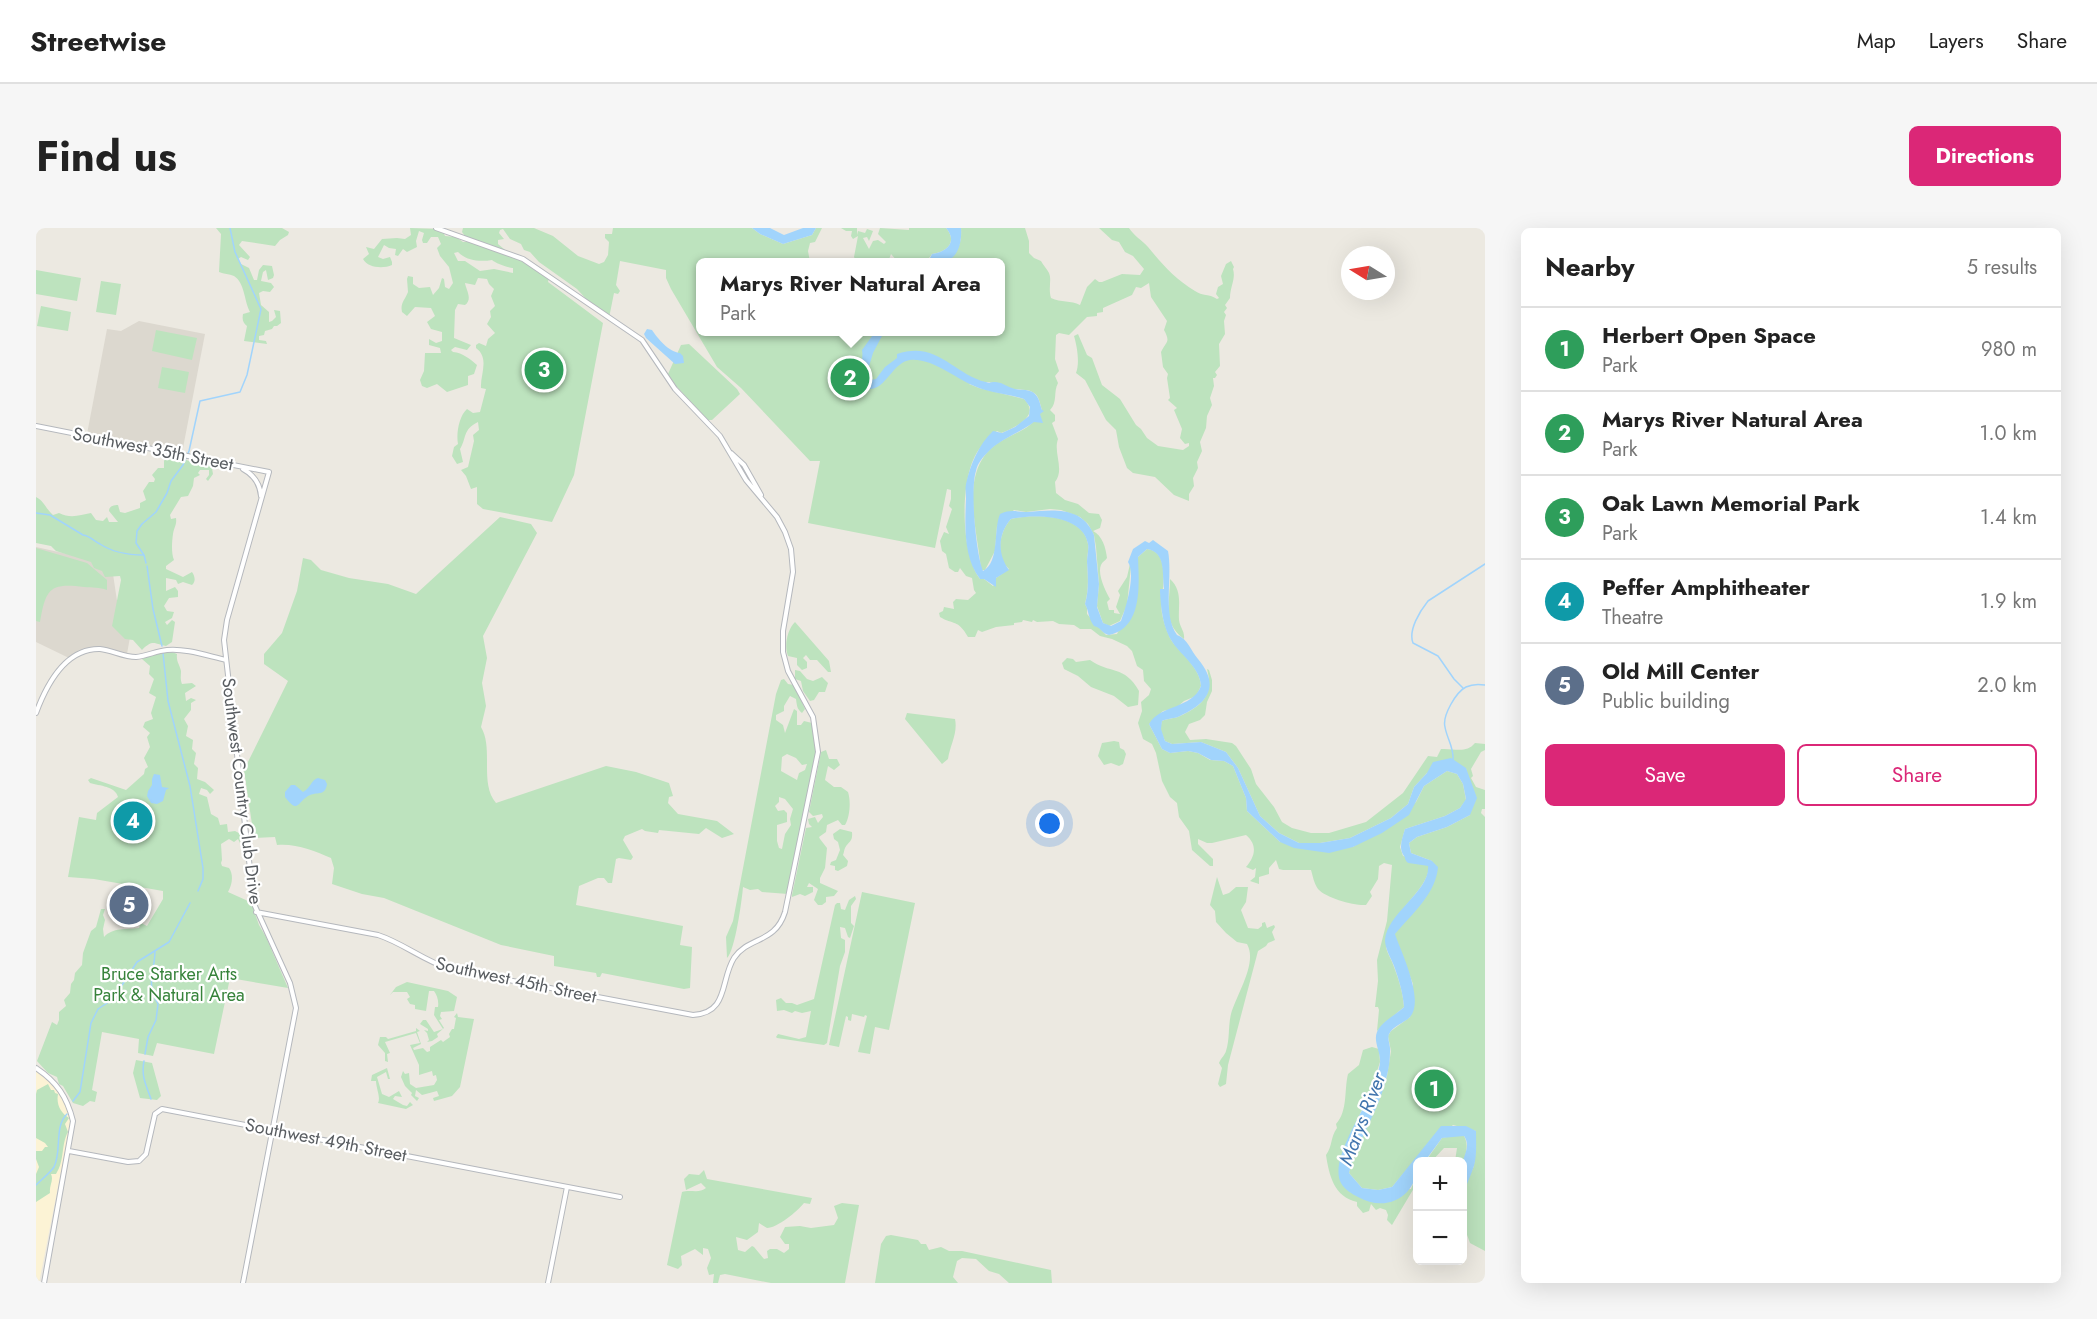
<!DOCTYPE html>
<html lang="en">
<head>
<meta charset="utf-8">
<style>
	body { margin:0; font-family:Jost,sans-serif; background:#f6f6f6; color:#222 }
	.controls { position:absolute; right:18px; bottom:18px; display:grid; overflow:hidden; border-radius:9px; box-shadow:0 6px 24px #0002 }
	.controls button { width:54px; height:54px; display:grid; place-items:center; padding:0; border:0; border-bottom:2px solid #e0e0e0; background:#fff; color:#222; font:30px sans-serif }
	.compass { position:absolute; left:1305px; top:18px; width:54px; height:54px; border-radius:50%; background:#fff; box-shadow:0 6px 24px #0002; rotate:281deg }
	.you { position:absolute; left:1014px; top:596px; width:21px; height:21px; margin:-15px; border:4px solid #fff; border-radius:50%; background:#1a73e8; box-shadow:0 0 0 9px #1a73e833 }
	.badge { display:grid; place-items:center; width:39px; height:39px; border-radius:50%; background:#db2777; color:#fff; font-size:20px; font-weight:700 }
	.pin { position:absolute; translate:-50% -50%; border:3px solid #fff; box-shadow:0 2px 6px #0006 }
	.popup { position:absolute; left:660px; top:30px; width:309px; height:78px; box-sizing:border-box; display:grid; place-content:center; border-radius:9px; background:#fff; filter:drop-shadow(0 2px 4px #0005); font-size:20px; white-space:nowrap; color:#767676 }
	.popup b { font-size:22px; color:#222 }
	.popup::after { content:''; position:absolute; left:50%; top:100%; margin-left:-12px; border:12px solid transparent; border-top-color:#fff }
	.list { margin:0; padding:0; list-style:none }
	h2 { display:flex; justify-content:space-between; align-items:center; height:78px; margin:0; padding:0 24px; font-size:26px }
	h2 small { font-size:20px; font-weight:400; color:#767676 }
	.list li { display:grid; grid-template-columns:39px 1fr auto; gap:18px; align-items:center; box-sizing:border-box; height:84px; padding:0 24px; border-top:2px solid #e0e0e0 }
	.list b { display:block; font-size:22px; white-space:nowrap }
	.list p { margin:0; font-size:20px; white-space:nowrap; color:#767676 }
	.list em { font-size:20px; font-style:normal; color:#767676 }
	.actions { display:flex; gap:12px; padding:18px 24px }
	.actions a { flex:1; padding:14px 0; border:2px solid #db2777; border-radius:9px; text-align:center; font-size:21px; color:#db2777 }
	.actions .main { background:#db2777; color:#fff }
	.map { position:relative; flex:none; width:1449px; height:1055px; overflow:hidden; border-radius:9px }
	header { display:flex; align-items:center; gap:36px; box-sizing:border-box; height:84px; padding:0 30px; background:#fff; border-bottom:2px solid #e0e0e0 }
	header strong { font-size:28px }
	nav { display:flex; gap:33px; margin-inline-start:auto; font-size:21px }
	.intro { display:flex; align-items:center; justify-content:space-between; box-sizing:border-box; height:144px; padding:0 36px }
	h1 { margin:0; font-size:42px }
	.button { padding:15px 27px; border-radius:9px; background:#db2777; color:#fff; font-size:21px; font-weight:700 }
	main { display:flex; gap:36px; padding:0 36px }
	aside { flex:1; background:#fff; border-radius:9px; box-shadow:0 6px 24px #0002 }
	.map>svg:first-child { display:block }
	.commercial { fill:#fcf3d5 }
	.education { fill:#dcd8cf }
	.green { fill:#bde3be; fill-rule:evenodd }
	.water { fill:#a1d4fc }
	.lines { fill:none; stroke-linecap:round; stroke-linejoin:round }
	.stream { stroke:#a1d4fc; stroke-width:1.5 }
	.river { stroke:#a1d4fc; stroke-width:6 }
	.secondary-casing { stroke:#b5b8bd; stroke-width:6 }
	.secondary { stroke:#fff; stroke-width:4 }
	.labels { text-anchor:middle; stroke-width:4.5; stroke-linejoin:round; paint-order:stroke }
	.street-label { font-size:18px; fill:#595d61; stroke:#fff }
	.park-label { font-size:18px; fill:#37833b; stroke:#fff }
	.water-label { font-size:20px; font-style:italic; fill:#4074ad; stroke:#fff }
</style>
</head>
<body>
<header>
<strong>Streetwise</strong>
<nav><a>Map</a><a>Layers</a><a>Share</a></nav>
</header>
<div class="intro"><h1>Find us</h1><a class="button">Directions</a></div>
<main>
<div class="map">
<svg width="1449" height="1055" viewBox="0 0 1449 1055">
	<rect width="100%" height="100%" fill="#ece9e1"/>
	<path class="commercial" d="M0 843 18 857 26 868 34 889V898L3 1055 0 1054Z"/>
	<path class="education" d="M103 93 169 106 146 225 51 206 71 101 85 103Z
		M0 319 54 331 77 346 84 393 94 409 91 426 70 420H60L45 423 33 430 0 414Z"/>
	<path class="green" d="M180 0H246L253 4 252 7 244 12 239 18 206 13 203 17 214 29 212 32 205 29 202 31 205 36 213 40 218 52H221L223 42 227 37 236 38 238 47 237 50 232 52 230 42 227 44 225 53 235 55 238 59 234 64 227 63 223 65 225 77 233 84V94L236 93 240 89 238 82 244 83 245 95 241 98H238L236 101 229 103 228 107 223 108V112L230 113 231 116 208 113 211 98C207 95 206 92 207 86L214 84C208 73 209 55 198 48 193 46 188 46 183 44L185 6Z
		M374 0 403 1 407 3 409 8 420 9 427 14 442 13 429 8 426 4 427 0H498L517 8 542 28 563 36 568 34 572 27 573 14 569 10V6H576L577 0H716L724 6 747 16 776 7 780 0H786L779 14 774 15 772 23 774 34H664V104H964V34H898L908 30 909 33C922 24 926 16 925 0H989L993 13V25L998 30 1005 33C1007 37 1011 41 1013 45 1016 52 1012 60 1015 70 1025 75 1035 72 1044 77L1051 59 1059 51 1063 54H1066L1086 46 1104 47 1108 41 1097 28 1089 24 1083 14 1076 12 1063 0H1093C1098 8 1106 12 1112 19 1126 36 1139 51 1159 63 1166 68 1174 66 1181 71L1183 70 1180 66 1182 59 1187 56 1185 48 1190 36 1195 33 1198 39 1197 41C1200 51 1194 59 1194 70L1189 77 1191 80 1188 84 1190 87 1188 93 1189 106 1183 116 1184 138 1179 144 1181 147 1179 150H1177L1178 158 1174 170 1176 177 1171 188 1170 200 1164 214 1166 223 1161 234 1162 240 1157 250 1158 258 1153 266V273L1138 267 1119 249 1097 245 1091 240 1083 219 1080 202 1070 192 1049 152 1040 145C1044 135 1041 118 1038 108L1042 106 1051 127 1056 130 1066 157 1084 171 1100 197 1105 201 1111 210 1122 218 1147 222 1153 218V215L1149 216 1144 210 1146 201 1138 182 1141 180 1132 172 1134 170 1131 150 1132 146 1127 139 1125 124C1130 113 1135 115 1128 102L1131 93 1115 69 1113 55 1105 60 1100 59 1096 67 1067 80V84L1061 85V88L1051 89 1033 107 1023 105 1020 107 1019 131 1023 143 1019 148 1022 155C1017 164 1022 174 1014 182L1019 187V193L1016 195 1022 211C1017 225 1029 241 1019 254L1020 265 1029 272 1042 276 1053 285 1063 286 1066 292 1064 300 1057 303C1066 307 1070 320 1071 330 1069 333 1066 334 1065 337 1061 346 1070 364 1074 371L1071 374 1073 382H1078V385L1084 386 1080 379 1084 367 1082 363 1091 349 1094 336 1095 338 1091 377 1084 393 1073 398 1067 395 1061 378 1063 356 1060 319 1058 307 1052 296 1044 289 1025 282 1014 281 990 284 978 282 961 298 959 323 949 342H945C942 302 921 242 962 215 981 203 994 203 1006 182 1004 176 1003 168 998 165 991 160 981 163 974 160 959 154 950 152 933 156L943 160 988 171C1005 188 980 199 965 205L961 203C955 208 949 214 944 220 923 246 924 325 944 351H948L957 358 959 356 960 350 973 341C959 328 963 304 975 291 997 286 1047 285 1052 316 1053 321 1051 328 1051 334 1052 349 1053 361 1049 376L1051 380V386L1070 407 1081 406 1102 361V329L1111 321C1138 324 1123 369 1126 386 1128 395 1132 409 1138 416 1148 428 1164 441 1165 458L1160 468 1148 473 1140 480 1127 483 1113 496 1126 521 1134 525 1152 523 1162 525 1174 532 1188 533 1197 538 1210 570 1211 583 1244 614 1317 619 1380 574 1388 558 1411 543 1421 546 1427 556 1430 572 1424 580 1409 588 1369 601 1364 619 1367 628 1385 631 1393 637C1394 662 1353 683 1350 717 1350 724 1356 732 1358 739 1363 752 1367 765 1368 779L1348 796 1341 803 1343 782 1342 779H1339L1342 753 1341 732 1351 693 1356 637 1348 635 1343 638 1342 651 1334 664 1336 668 1330 677C1318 678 1290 670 1282 661 1278 655 1277 649 1275 642H1247L1243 641 1240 632 1233 640V646L1223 649V656L1214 653 1219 649 1220 640 1217 642 1210 639C1219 629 1222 617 1210 607L1176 615H1171L1162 611V616L1177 631V638H1174L1156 622 1153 603 1143 589 1141 575 1134 569 1126 553 1120 525 1116 516 1107 511 1102 495 1106 483 1105 474 1113 467 1115 461 1108 453 1107 442 1101 438 1096 423 1091 418 1076 411 1064 408 1055 401H1044L1038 397 1023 396 1017 393 1001 394 997 392 996 394 987 392 986 394 978 395V397L960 399 946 404 942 402 939 409H932C922 391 917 397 904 389L903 385 907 383 908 379 918 381 917 374 920 371 932 372 940 365 938 362 936 350 930 348 924 340 922 344H919L913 340 910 326 906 323 904 313 908 304 913 306 910 299 916 281 913 278 915 271V262L911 261 899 320 772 295 784 233H774L705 160 681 139 635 61 630 50V42L584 33 580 57 584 63 582 66 578 65 573 90 552 73 541 61 503 34 494 24 488 22 485 16 474 11 467 1 464 2 463 5 468 11 462 12V16L475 27 491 32 513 50 512 54 567 95 538 247 516 294 447 281 441 276V259L435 261 430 248 425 242 432 239 438 213 437 207 443 202 442 194C426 202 431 210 424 221L427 234 421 236 416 228 418 219 422 216C420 206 423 188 431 181L437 185 444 184 450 161 445 160C444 147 454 130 440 120V117L443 115 450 118 452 111 459 105 451 96 455 89 454 83 459 78 455 68 458 61 453 56 451 51 442 50 439 57 429 55C430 62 437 71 429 77L422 76 419 82 418 110 435 117 431 122 419 119 415 122 417 124C427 125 434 131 441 137L438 146 432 148V157L411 164 401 156 391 160 386 158 384 152 388 143 389 125H405L404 120 393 117V111L400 115 406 113V104L395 101 391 94 399 88 395 80 379 79 371 88 366 84C364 75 369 72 372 64L371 51 372 48 377 49V56L383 60 394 59 397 67 403 60 406 50 408 51 409 59 413 61 417 55 413 39 404 28 401 20 405 16 402 9H395L391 15H387L386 12 388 5 383 3 380 13 381 19 371 24 367 21 362 28 359 27 360 21 353 20 348 17 342 29 347 31 354 29 356 34V37C347 41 332 40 327 31L333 26 330 19 338 21 346 11 361 10 369 11 375 7ZM422 24C431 33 444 34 456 32 459 35 473 40 477 40V45L458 41 444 43 429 33H422L418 25Z
		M805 0H821V7L822 3 829 5 831 1 837 3 833 13 831 9 827 10 833 21 837 13 842 12 848 16 850 14 842 6 844 0 873 2V0H910C922 14 911 24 896 26 889 38 874 34 862 34L855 26 852 34H808L815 31 820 33 818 29 822 8 817 11 815 8 816 3H810Z
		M0 42 45 50 41 73 0 66Z
		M65 53 85 56 80 87 60 84Z
		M5 78 35 84 32 103 1 98Z
		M120 102 161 110 156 132 116 123Z
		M653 116 701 161 704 166 676 192H672L641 159 632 146 645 117Z
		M126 139 153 144 149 165 122 160Z
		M132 225 153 233 175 235 177 246 172 253 170 251 173 247V242H164L162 245 164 247 158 250 157 258 152 268 145 269 134 287 135 291 140 290C141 297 138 299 137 306 136 313 135 325 138 332L130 338V341L147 349 156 344C159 348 160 354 156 357L147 354 142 356 140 352 130 350V363L139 359 142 363V369L133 370 128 378 131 383 138 384 136 390 129 394 131 397 136 392 139 394 136 414 130 418C118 416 117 411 106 422L97 412 89 411 76 398 85 352 84 348 69 349 66 343 58 340 55 334 20 323 15 318 0 315V269C8 273 10 281 17 287L23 285C35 291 44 287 55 285L60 292 67 293 71 289 73 294H82L73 283C73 278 78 277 82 277L84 284 89 285 104 280V275L110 272 107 263 113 254H118L119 251 116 247 122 240H128V233Z
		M464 289 495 296 501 305 447 408 451 430 446 455 450 478 445 499C458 521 443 555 460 575L570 538 600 544 633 555 637 568 633 569 632 575 642 586 681 593 698 606 686 610 670 600 663 606 623 602 622 605 609 603 606 601 589 608 587 612 597 629 595 632 583 630 580 631 576 655H572L568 650H562L543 658 540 677 647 698 644 717 656 719 654 760 648 761 566 745 564 749H561L560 745 518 738V728L465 717 348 670 326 666 296 656 298 640 295 630C279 623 259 615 241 617L239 609 218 610 208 542 252 453 228 436V426L246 405 261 363 267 330 275 332 285 342 313 350 352 356 380 366Z
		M0 320 51 335 71 352V362C63 359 57 360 48 359 14 355 10 360 4 394L0 393Z
		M1134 351C1147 363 1142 377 1143 392 1144 400 1149 403 1148 411 1126 395 1134 375 1134 351Z
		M759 394 793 433 795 444H792L781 432H774L770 427 767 430 771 434V440L766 442 761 437V430L752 428C748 418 751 402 759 394Z
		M131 422 141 426C140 434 144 437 145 443 145 448 144 451 146 456L156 455 160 458 149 465 150 473 155 470 160 472 155 475V482L148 491 152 498 150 508 157 512 156 521 160 525 158 536 162 540 161 551 169 554 178 562 174 566 171 562 165 560 163 566 171 569 175 586 182 590 184 597 191 596 192 604 199 603 205 606 204 615 202 611 198 614 193 611 185 616 186 632 185 635 186 638 193 640C198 647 196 657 192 664L212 673 216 677 223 697 230 709 252 760 194 750 178 826 121 815 117 828 102 825 103 811 66 804 56 862 61 864 59 874 54 873 47 878 37 875 27 858 23 856 21 849 12 845 1 833 16 794 21 797 23 792V784L30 778 28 772 34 765 35 756 38 752 39 745 46 737 47 725 55 703 60 699 65 681H69L67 687 69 692 67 701 68 709C77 699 90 702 103 700L105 695 111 698 127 671V663L58 651 32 649 43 589 60 592 61 585 82 569C79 558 64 558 54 555L52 552 55 550 90 562 108 546 109 541 112 539 108 530 114 519 111 509 114 505 107 499 109 494 117 491 115 485 120 469 113 465 118 451 113 446 114 438 106 431Z
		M1031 430 1037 431 1040 434 1054 432C1073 446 1089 437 1103 463L1102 477 1092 479 1078 468 1055 459 1042 448 1028 441 1026 435Z
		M1171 441 1173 442 1176 452V463L1171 474 1169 487 1164 492 1153 496 1149 504 1154 512 1170 511 1196 515 1200 518 1215 541 1220 556 1238 579 1246 594 1256 600 1275 605H1293L1330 594 1367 565 1392 528 1401 529 1405 521C1418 520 1430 526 1439 515L1449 516V522L1445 524 1435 541 1437 548 1435 550 1440 559 1449 562V581H1446L1445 585 1449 589V1023L1434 1015 1427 996V971L1429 957 1438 938 1440 903 1417 897 1372 940 1356 959 1342 962 1326 960 1313 945 1318 924 1342 874 1351 848 1355 823 1352 808 1355 803 1374 789 1377 756 1358 706 1390 669 1396 633 1375 625 1373 615 1381 609 1411 599 1434 587 1430 540 1391 545 1378 559 1372 576 1355 590 1314 610 1284 615H1263L1243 605 1224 588 1202 540 1190 524 1165 514 1136 516 1129 513 1124 501 1126 493C1132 490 1138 491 1144 488 1167 478 1178 466 1171 441Z
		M759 442 764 443 771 451 777 453 786 449 792 455 789 464H783L778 472 774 473 767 463 765 453 759 451Z
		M748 451 752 456 758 457 769 481 766 485C761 481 761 478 760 471L754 468 748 478V483L740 487V492L747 497 749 505C752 497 755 489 758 481L761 483V497H765L768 493 776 495 781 521 779 534 752 666 726 664 722 661 714 662 707 659C706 672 699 723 691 730L690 709 697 693 740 466 745 452ZM751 526 760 530 766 537 771 536 769 542 763 545 761 552 745 543 746 529ZM743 569 749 571 757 581 754 591 755 597 749 606 746 621 743 620 741 613V597L751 594V585L748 582 742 583 739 578 743 574Z
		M871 485 919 491C922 505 914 517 912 531L906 536 869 491Z
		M1078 513 1083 514 1084 520 1088 522 1090 526 1087 536 1083 538 1075 535 1068 537 1062 528 1066 515Z
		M790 522 793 531H801L804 537 798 542 792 538 789 552 798 559H805L812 564C815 573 814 589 809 597H806L802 592 791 597 790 604 783 609 784 611 791 620 789 640 784 650V655L802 663 798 668 790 669V674L786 677H782L778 672 782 661 773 655 771 659H777V664L769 668 764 666 756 669V667L770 600 776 599 773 596 772 591 779 589 782 595 787 589 786 586 777 588 773 584 785 524Z
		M804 601 816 604C817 614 813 613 809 620 808 622 808 625 807 627L812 633 811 638 802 643 799 642V638L794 637 795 634 800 632 804 622 802 614 798 611 797 606Z
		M1181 649 1187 667 1193 665 1200 659H1212L1210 674 1205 682 1212 700 1222 701 1226 698V695L1229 694 1231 700 1238 697 1239 699 1236 704 1239 712 1232 715 1230 718 1222 723 1192 837 1190 856 1184 859 1182 856 1186 840 1183 835C1185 830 1189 827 1190 823 1194 811 1192 798 1195 786 1200 767 1222 735 1211 716L1201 714 1190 705 1180 694 1179 683 1174 677Z
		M826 664 879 675 853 802 839 799 834 826 822 824 831 788 829 787 828 789 816 786 815 793 812 792V789L810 788 803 819 793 817Z
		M819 668 820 671 815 678V695L818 698 814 710 812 709 809 700 804 699 805 710 809 712V724L804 738 791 815 788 817 741 810 740 809 742 806 763 811 770 809 775 783 766 785 759 783 756 785 748 782 741 783 740 772 745 770 750 775H756L761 777 778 771 799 677 801 675H804L805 681 809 682 813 672Z
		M371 754 412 763 421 769 418 783 405 784 404 788 406 791 403 792 408 800 401 806 402 809 396 813 391 814 393 812 391 805 388 802 392 803V801L384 796 387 792H390L398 804 407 801 398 787 399 779H402C403 773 401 767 398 763H393L390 783 379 781V777L374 776 371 771 374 769 371 764H357L354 767 360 759Z
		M421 785 422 789 438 791 424 859 416 868 398 873 397 870 403 868 401 863 386 867 380 862 379 868 383 870 381 873 375 867 376 865 369 858 365 849 367 843 369 846 373 845 374 856 380 860 398 857 401 852 400 847 397 848 396 843 383 847V837L374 817 384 815 380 805 349 814 354 825 351 826 352 834 349 833V825L342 817 344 809H350L352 811 380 803V800L384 803 381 804 385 816 377 820 378 822 387 820 391 824 394 823V819L405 812 407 814 414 809 413 806 416 801H418L420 790 418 789Z
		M1336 819 1343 821 1344 834 1336 859 1305 929 1315 965 1375 961 1381 946V955L1356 997 1351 992 1352 987 1350 982 1344 980 1340 982 1335 976 1333 983 1327 985 1321 978V974C1298 969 1293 947 1290 927 1297 917 1294 910 1301 900L1300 896C1312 883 1308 862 1312 846L1323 837 1327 822Z
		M100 832 116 835 125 868 121 872 104 870 97 845Z
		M351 840 354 851H352L350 844 341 849 346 866 353 869 363 863 366 869 359 868 357 871 367 877 371 878 374 874 377 877 370 881 342 875C345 870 340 860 340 853H335L336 847Z
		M12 856 15 862H18L19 865 22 866C20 877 25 885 33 890L29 896 32 904C25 916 29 932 20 946H15C18 953 13 957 14 965L0 974V946L3 939 0 931V923H6L9 919H12L9 915 0 910V866L1 862Z
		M1416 908H1428C1433 917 1430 926 1427 935L1419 933 1421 920H1408L1396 933 1389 934 1406 910Z
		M668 942 671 951 776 970 774 976 768 975C762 983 741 1000 731 1000L723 995 722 1004 711 1012 700 1009 702 1022 709 1024 716 1018 718 1019 728 1031 732 1030 731 1023 734 1021H741L748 1025 753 1021V1016H749L744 1009 749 999 764 998 775 1000 798 997 802 990 798 978 806 975 823 977 809 1055H735L689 1046 684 1047 682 1055H677L678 1046 673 1047 671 1040 675 1030 672 1021 667 1020V1027L659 1021 645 1028 646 1037 642 1041 631 1037 646 964C654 961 663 966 670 960L665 955 650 962 648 951 653 946 663 947Z
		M855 1007 882 1012 885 1016H890L893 1022 905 1019 913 1023H926L1015 1042 1016 1055H973L963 1046 953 1043 940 1031 926 1030 921 1033 917 1049 922 1055H839L845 1016 850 1008Z"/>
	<path class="water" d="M716 0H734L748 7 767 0H780L776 7 747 16 724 6Z
		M910 0H925C926 13 923 30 909 33L908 31 898 34H887L894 30 896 26C911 24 922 14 910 0Z
		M611 101 616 102C622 111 633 124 644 125L647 128 648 135 639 136 610 110 608 106Z
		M839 104H848L837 125 831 145 835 152 840 151 849 139 861 130V126C901 112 917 146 950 154 958 156 950 154 959 154 965 154 970 158 976 160 983 163 992 160 998 165 1003 169 1004 176 1006 182L1008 183 1004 186 1007 195 998 194C984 205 965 210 952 224 947 229 941 236 940 243 934 261 940 326 947 343 964 334 957 302 964 286 975 281 981 284 992 284 1017 282 1046 278 1058 307L1063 356 1061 379 1067 395 1075 398 1085 393C1090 380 1100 346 1092 334L1097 321 1109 313 1113 315 1117 312 1132 323C1137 349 1126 386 1141 407 1152 411 1155 423 1162 431 1184 457 1173 475 1144 488 1138 491 1132 490 1126 493L1125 501 1129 513 1136 516 1165 514 1190 524 1202 540 1224 588 1243 605 1263 615H1284L1314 610 1355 590 1372 576 1378 559 1391 545 1397 534 1415 530 1430 540 1441 570 1434 587 1411 599 1381 609 1373 615 1375 625 1396 633 1402 639C1400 666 1375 687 1359 706 1365 724 1389 772 1374 789 1368 795 1357 798 1353 806 1351 812 1355 818 1354 824 1354 831 1353 840 1351 847 1344 881 1322 911 1313 945L1326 960 1342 962 1356 959 1405 898H1430L1440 903C1440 915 1441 927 1438 938 1434 950 1429 958 1427 971 1426 960 1425 948 1426 937 1428 926 1435 918 1428 908L1406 910 1389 933 1382 934C1382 967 1352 986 1322 969 1316 966 1308 961 1305 955 1294 935 1322 892 1330 874 1335 862 1342 848 1344 835 1345 824 1337 814 1341 804 1346 793 1360 787 1368 779 1367 765 1363 752 1358 738 1355 730 1349 721 1349 712 1351 685 1395 663 1392 637L1385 631 1373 633C1361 624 1365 614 1369 601L1409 588 1424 580 1430 571 1427 556 1421 546 1411 543 1388 558 1373 587 1346 605 1317 619 1293 625 1258 620 1244 614 1211 583 1210 570 1197 538 1188 533 1175 532 1162 525 1152 523 1134 525 1126 521 1113 496C1125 476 1156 481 1165 458 1164 440 1146 428 1137 415 1127 401 1125 381 1124 364V361H1128C1126 345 1130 324 1111 321L1102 329C1103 357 1107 400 1073 407 1066 406 1065 399 1058 398 1052 390 1053 383 1049 376 1053 362 1052 349 1051 334 1051 328 1053 321 1052 316 1047 286 997 286 975 291 961 307 962 327 973 342L960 350V359L948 351H944C927 329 929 297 930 270 930 265 929 261 930 256 934 237 943 216 957 203L966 205 979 199 993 188 994 179 988 171C973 166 957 165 943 160 920 152 898 130 874 132 857 134 850 161 834 161 814 144 829 139 826 122Z
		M118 546 124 547 126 559 133 560 130 562 127 573 121 576 115 575 111 568 112 563 116 557V551Z
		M282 550 289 552 291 556C289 569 281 563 272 568 261 575 262 586 249 569V564L255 557H259L267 564C274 561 275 552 282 550Z"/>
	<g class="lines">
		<path class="stream" d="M0 285 14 287 47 307C54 308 58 313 64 316 76 324 94 327 108 327L100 315 101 303 106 296 120 284 131 265 135 253 147 237 153 223 164 173 204 164 211 147 225 81 199 24 194 0
			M108 327 110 335
			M111 338 117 381 126 418
			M127 425 132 473 154 558 167 640V651L162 663
			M1427 460 1418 451 1402 428 1377 415C1372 402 1384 383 1392 373L1449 336
			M1417 532C1418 519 1411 511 1409 499 1406 488 1420 464 1430 459 1436 456 1443 456 1449 457
			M109 826 112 809 120 792 122 776C110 755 118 747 119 724
			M108 833C105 848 110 857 115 871
			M37 873 44 864 55 795 62 781 77 771 101 734 133 714 154 675
			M0 957C5 952 14 945 18 939 26 923 18 898 31 886"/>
		<path class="river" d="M900 34 912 26
			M1372 630 1373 632 1393 635"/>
		<g class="secondary-casing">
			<path id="secondary" d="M0 198 233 244 191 392 188 412 218 676 254 755 260 780 207 1055
				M695 225 708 237 725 267
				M207 241C218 247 224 256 225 268
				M0 485C10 458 29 420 64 421 76 422 87 429 100 429 111 428 120 423 131 422 149 420 172 428 190 432
				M220 684 342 707C367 715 388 733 414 741L657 787C693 785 684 752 698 730 713 708 739 716 749 684L782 524 777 489 752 443 747 424V403L757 344 755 321 749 304 741 289 710 252 684 208 639 161 606 112 487 31 400 0
				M0 840C21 854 31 869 37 893L8 1055
				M33 923 92 934 103 933 110 926 119 886 126 881 584 969
				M512 1055 531 959"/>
		</g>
		<use href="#secondary" class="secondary"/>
	</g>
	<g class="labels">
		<g class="street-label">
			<text transform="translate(117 221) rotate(11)" y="6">Southwest 35th Street</text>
			<text transform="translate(206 563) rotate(83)" y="6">Southwest Country Club Drive</text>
			<text transform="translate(480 752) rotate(12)" y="6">Southwest 45th Street</text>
			<text transform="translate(290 912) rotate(11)" y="6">Southwest 49th Street</text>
		</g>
		<g class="park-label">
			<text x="133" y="752">Bruce Starker Arts<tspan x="133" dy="21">Park &amp; Natural Area</tspan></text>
		</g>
		<g class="water-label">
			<text transform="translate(1326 891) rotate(-69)" y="7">Marys River</text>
		</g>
	</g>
</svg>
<div class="controls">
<button>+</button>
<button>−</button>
</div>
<svg class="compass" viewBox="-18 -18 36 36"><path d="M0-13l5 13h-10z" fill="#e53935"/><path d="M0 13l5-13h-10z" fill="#767676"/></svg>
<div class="you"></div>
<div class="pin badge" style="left:1398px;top:861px;background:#2e9e5b">1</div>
<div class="pin badge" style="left:814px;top:150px;background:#2e9e5b">2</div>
<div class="popup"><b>Marys River Natural Area</b>Park</div>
<div class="pin badge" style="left:508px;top:142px;background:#2e9e5b">3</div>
<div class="pin badge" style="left:97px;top:593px;background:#0f9aa8">4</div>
<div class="pin badge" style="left:93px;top:677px;background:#5c6f8a">5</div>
</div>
<aside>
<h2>Nearby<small>5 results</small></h2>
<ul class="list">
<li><span class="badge" style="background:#2e9e5b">1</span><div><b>Herbert Open Space</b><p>Park</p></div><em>980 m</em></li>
<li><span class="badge" style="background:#2e9e5b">2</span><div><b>Marys River Natural Area</b><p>Park</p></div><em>1.0 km</em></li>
<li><span class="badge" style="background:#2e9e5b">3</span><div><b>Oak Lawn Memorial Park</b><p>Park</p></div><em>1.4 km</em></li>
<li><span class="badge" style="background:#0f9aa8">4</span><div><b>Peffer Amphitheater</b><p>Theatre</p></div><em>1.9 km</em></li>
<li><span class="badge" style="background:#5c6f8a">5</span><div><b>Old Mill Center</b><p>Public building</p></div><em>2.0 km</em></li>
</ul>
<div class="actions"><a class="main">Save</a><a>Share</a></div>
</aside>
</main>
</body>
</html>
